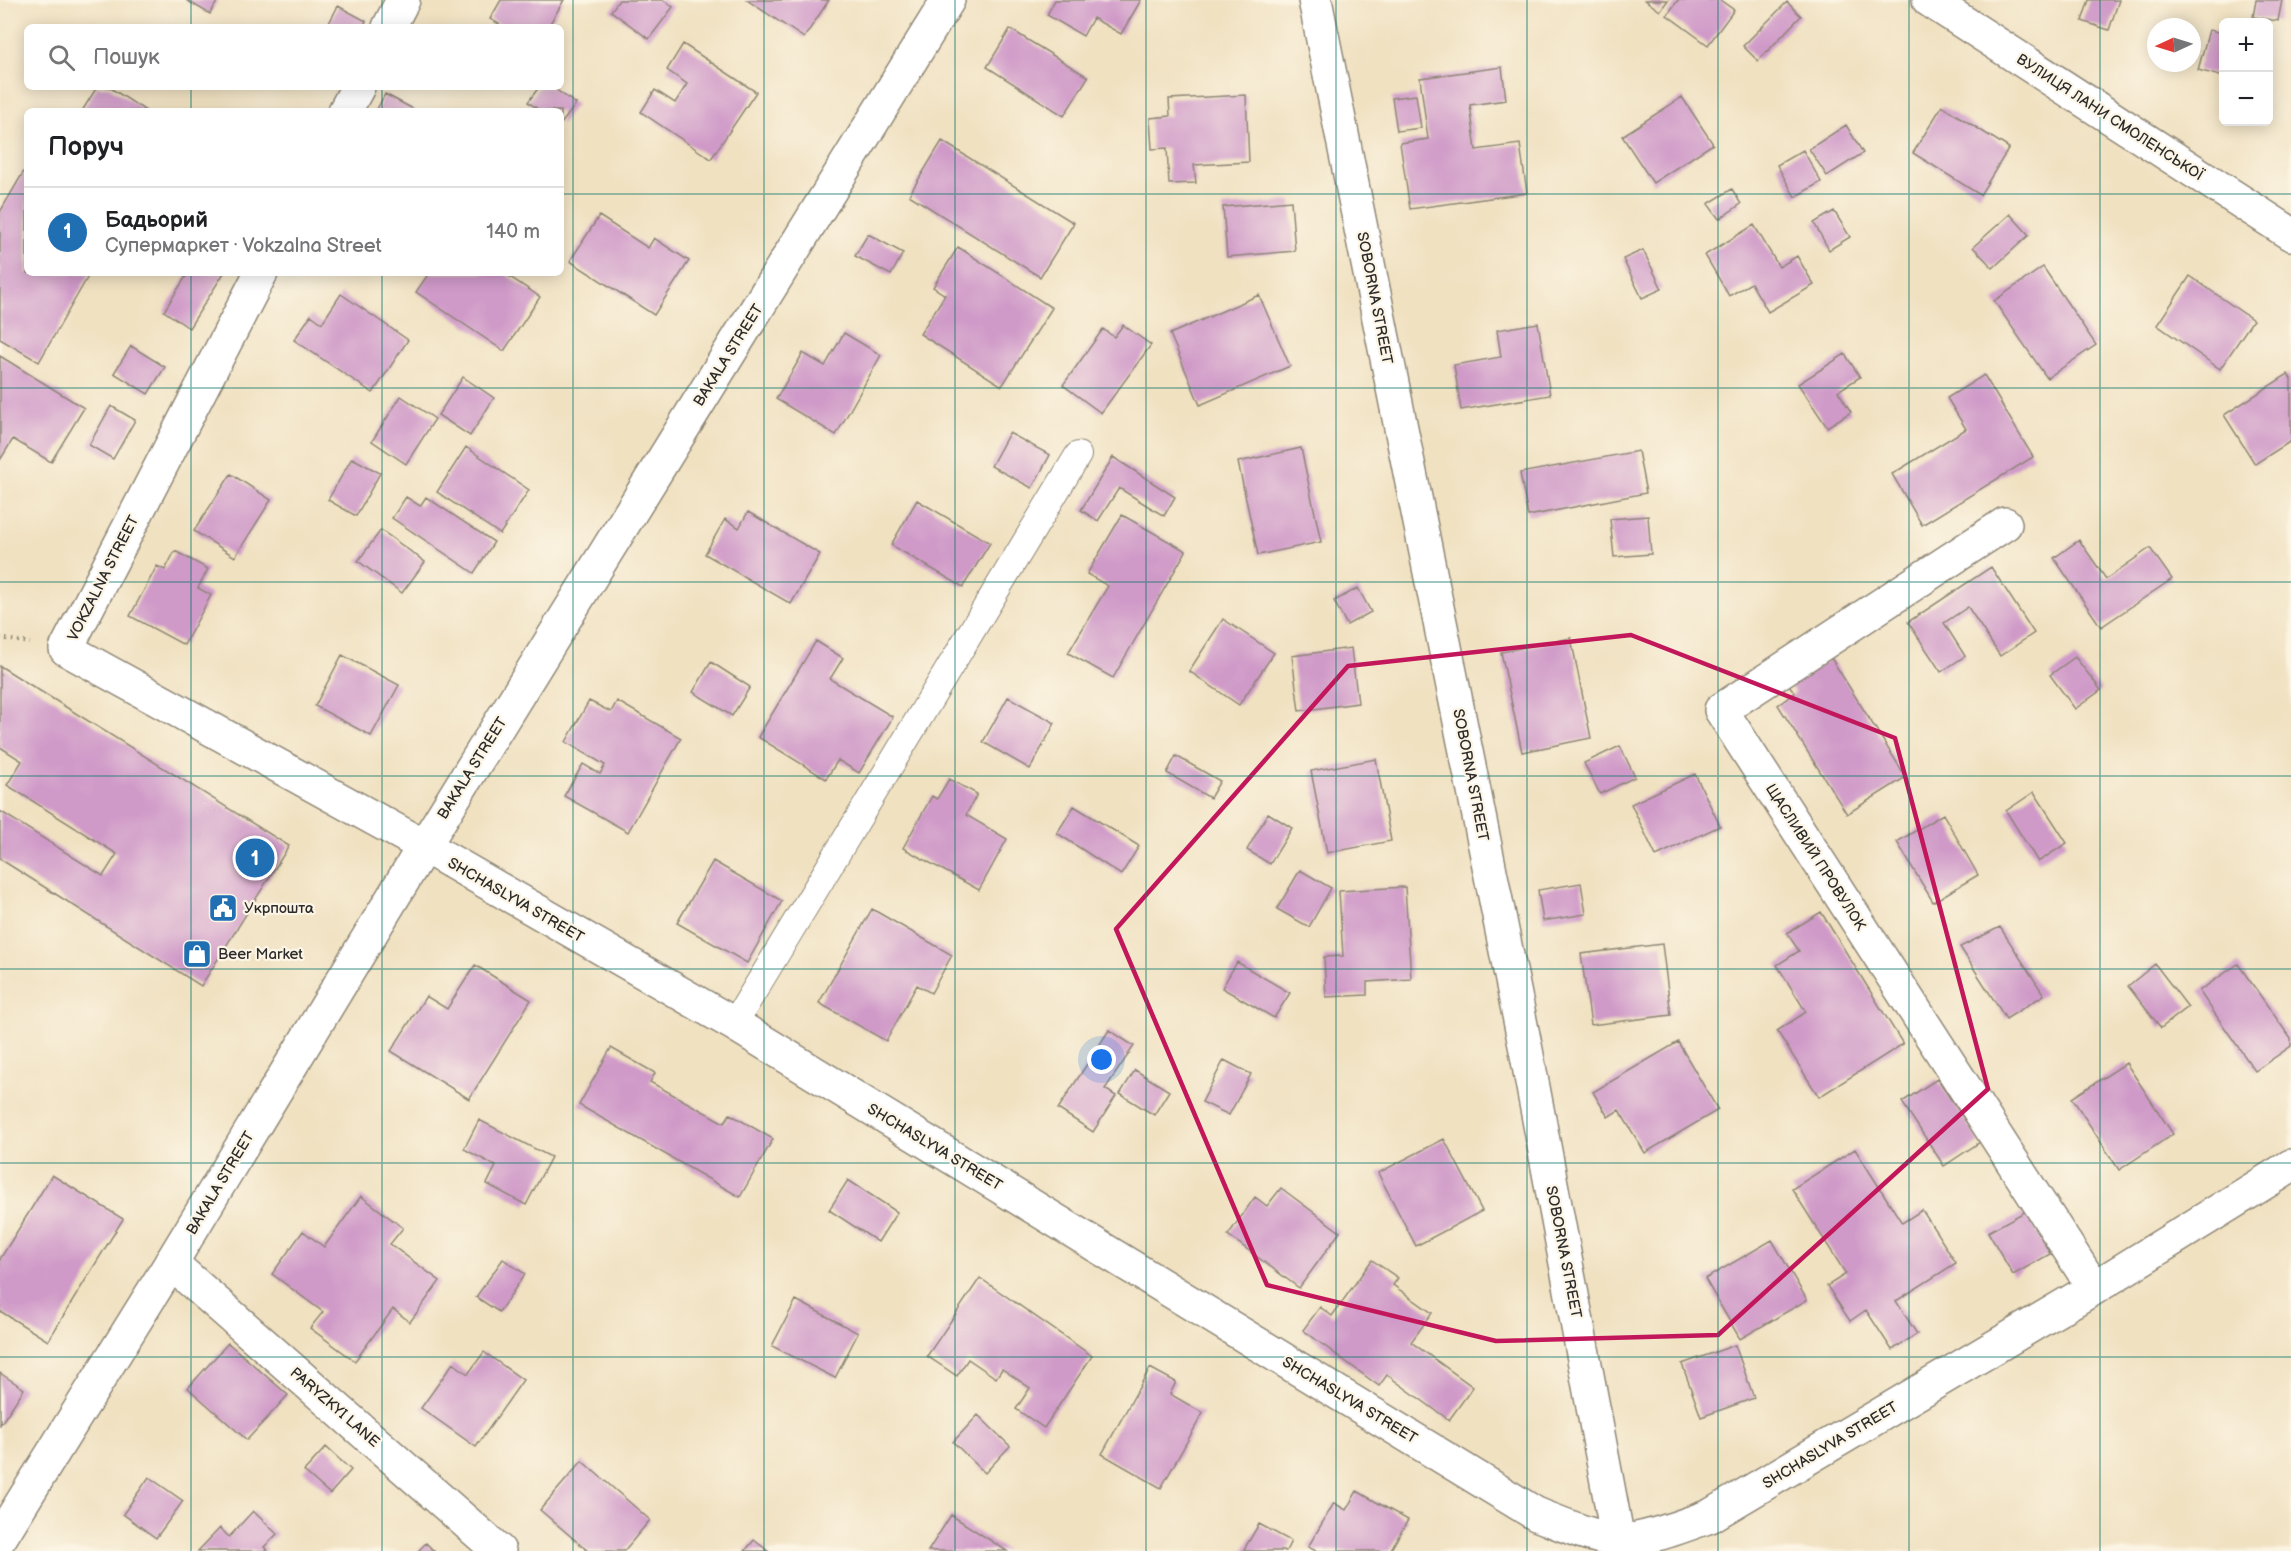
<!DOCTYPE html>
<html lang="uk">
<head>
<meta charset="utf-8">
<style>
	body { margin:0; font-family:"Balsamiq Sans",sans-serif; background:#f6f6f6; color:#202124 }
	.controls { position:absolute; right:18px; top:18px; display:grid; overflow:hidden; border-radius:9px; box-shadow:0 3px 15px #0003 }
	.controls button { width:54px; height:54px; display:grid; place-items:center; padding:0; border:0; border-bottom:2px solid #e0e0e0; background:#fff; color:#202124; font:30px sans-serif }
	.compass { position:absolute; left:2147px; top:18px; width:54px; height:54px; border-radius:50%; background:#fff; box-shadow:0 3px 15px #0003; rotate:266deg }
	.you { position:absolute; left:1102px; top:1060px; width:21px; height:21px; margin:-15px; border:4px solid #fff; border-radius:50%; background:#1a73e8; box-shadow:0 0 0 9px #1a73e833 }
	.badge { display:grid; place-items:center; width:39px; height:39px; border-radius:50%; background:#1f6fb2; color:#fff; font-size:20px; font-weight:700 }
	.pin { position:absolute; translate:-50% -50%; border:3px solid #fff; box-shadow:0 2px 6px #0006 }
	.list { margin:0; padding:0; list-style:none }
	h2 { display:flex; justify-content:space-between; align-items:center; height:78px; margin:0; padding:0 24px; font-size:26px }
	h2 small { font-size:20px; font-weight:400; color:#757577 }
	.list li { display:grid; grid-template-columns:39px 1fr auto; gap:18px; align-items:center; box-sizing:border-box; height:90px; padding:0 24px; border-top:2px solid #e0e0e0 }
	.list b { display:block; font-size:22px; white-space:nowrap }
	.list p { margin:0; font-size:20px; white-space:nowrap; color:#757577 }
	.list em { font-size:20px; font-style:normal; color:#757577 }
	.icon { flex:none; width:33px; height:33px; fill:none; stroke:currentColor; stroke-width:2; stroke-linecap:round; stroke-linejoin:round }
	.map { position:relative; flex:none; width:2291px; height:1551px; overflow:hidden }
	.search { position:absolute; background:#fff; box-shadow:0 3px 15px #0003; left:24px; top:24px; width:540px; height:66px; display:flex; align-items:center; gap:15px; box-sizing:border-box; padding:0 21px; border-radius:9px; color:#757577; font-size:22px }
	.panel { position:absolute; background:#fff; box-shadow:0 3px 15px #0003; left:24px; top:108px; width:540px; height:168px; border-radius:9px }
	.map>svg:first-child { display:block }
	.building { fill:#cf99c8 }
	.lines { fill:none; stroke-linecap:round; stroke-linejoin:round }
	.service-casing { stroke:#8e8676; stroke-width:28 }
	.minor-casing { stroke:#8e8676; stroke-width:36 }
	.tertiary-casing { stroke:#8e8676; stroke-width:36 }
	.path { stroke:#8e8676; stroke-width:4; stroke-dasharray:1.5 4.5; stroke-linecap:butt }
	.service { stroke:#fff; stroke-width:26 }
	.minor { stroke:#fff; stroke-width:33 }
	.tertiary { stroke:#fff; stroke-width:33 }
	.marked { fill:none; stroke:#c2185b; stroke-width:4.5; stroke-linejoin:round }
	.grid { fill:none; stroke:#0f766e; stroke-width:1.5; stroke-opacity:0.55 }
	.labels { text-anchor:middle; stroke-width:4.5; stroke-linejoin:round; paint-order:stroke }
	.street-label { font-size:15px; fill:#2b2b2b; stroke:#fcf5e5 }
	.poi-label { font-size:15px; fill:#2b2b2b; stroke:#fcf5e5; text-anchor:start }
</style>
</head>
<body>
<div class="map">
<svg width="2291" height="1551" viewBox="0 0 2291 1551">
	<rect width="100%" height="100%" fill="#fcf5e5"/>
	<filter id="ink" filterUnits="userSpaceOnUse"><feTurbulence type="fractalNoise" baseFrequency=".0167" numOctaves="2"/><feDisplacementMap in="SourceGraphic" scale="12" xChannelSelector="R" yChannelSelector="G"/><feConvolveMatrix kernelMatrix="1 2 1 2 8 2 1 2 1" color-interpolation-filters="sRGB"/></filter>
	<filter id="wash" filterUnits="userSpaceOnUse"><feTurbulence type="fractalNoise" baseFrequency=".008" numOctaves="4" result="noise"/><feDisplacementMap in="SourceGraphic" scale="24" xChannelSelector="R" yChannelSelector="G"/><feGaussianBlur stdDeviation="1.35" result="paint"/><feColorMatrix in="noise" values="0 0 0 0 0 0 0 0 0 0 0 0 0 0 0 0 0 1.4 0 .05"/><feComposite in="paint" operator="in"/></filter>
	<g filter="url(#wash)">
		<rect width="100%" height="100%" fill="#f0e1c1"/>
		<g id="blocks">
			<path class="building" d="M186 0H218L210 14Z
				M501 0H564L548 27H504L490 19Z
				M619 0H663L673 7 649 39 611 11Z
				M747 0H829L804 38Z
				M1055 0H1141L1121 34 1093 18 1083 36 1047 15Z
				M1645 0H1668L1660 11Z
				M1678 0H1720L1734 10 1708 45 1667 15Z
				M2089 0H2119L2109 30 2082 21Z
				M2256 0H2282L2278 21 2253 17Z
				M1787 2 1801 16 1758 61 1743 46Z
				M338 6 366 21 363 27H327Z
				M1010 29 1088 77 1064 116 987 67Z
				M2209 30 2224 33V77L2198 70Z
				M683 44 756 92 711 159 641 112 655 90 675 103 687 84 667 70Z
				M1502 67 1506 100 1470 105 1476 150 1520 144 1527 193 1410 209 1400 143 1428 139 1420 78Z
				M97 87H109L146 111H82Z
				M539 87H552L576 104 561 124V111H541L528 102Z
				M385 94 417 111H376Z
				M1246 95 1249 162 1194 165 1196 183 1169 184 1167 148 1152 149 1150 118 1170 116 1169 99Z
				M1416 95 1421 128 1397 131 1392 98Z
				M1682 97 1713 144 1653 183 1622 136Z
				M1942 106 2009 148 1980 195 1913 153Z
				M1846 125 1863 153 1827 176 1809 149Z
				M942 141 1074 223 1040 277 909 195Z
				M1803 150 1821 182 1795 197 1777 165Z
				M24 171 27 173V273H90L39 362 0 339V212Z
				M1732 189 1741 204 1719 219 1708 204Z
				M1291 201 1295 251 1227 257 1223 207Z
				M1834 211 1850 237 1829 250 1814 223Z
				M2010 214 2029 235 1993 268 1973 247Z
				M599 216 648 248 654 238 689 261 654 315 570 261Z
				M1754 225 1779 267 1797 256 1814 285 1768 312 1751 283 1729 296 1705 255Z
				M868 234 903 253 891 275 855 256Z
				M958 247 1052 308 1002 386 920 334 945 295 933 287Z
				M1643 250 1662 289 1642 298 1623 259Z
				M2043 267 2096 345 2047 378 1994 301Z
				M188 273H224L189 328 164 311Z
				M429 273H504L540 297 504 351 416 292Z
				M2190 276 2253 320 2220 369 2157 325Z
				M341 294 408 340 373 393 294 340 311 315 322 323Z
				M1259 295 1290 366 1200 405 1170 334Z
				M1538 323 1550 395 1461 410 1454 365 1501 357 1497 330Z
				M1123 325 1151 345 1101 413 1063 385 1103 329 1114 337Z
				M844 333 881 355 836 435 776 399 803 353 825 366Z
				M131 346 165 367 148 394 114 373Z
				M1845 354 1860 377 1838 391 1851 412 1827 427 1798 384Z
				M0 356 84 408 51 462 13 439 0 460Z
				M2288 374 2291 379V441L2255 464 2224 415Z
				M1984 375 2033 457 1922 525 1892 474 1966 429 1947 398Z
				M463 377 494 398 470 436 438 415Z
				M401 396 435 419 406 464 372 441Z
				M111 406 135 420 113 459 89 445Z
				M1009 433 1050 455 1032 488 991 466Z
				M466 447 529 490 500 534 437 492Z
				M1301 448 1321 542 1258 555 1238 462Z
				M1638 451 1646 493 1528 516 1520 473Z
				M1113 457 1175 497 1164 516 1119 488 1098 521 1081 510Z
				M352 458 380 473 356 516 328 500Z
				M231 474 271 500 235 557 194 531Z
				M406 497 420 506 426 497 494 542 474 573 392 518Z
				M917 500 990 543 963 587 891 545Z
				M748 512 820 554 791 604 705 554 725 519 739 528Z
				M1122 515 1186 551 1113 678 1068 653 1108 586 1087 574Z
				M1648 516 1651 554 1614 557 1610 519Z
				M381 530 425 562 402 593 358 561Z
				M2079 540 2106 579 2150 548 2172 579 2101 627 2054 558Z
				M175 551 208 569 198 588 211 595 184 645 130 616 157 566 165 570Z
				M1991 567 2034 633 2000 656 1968 607 1944 623 1965 656 1941 672 1908 622Z
				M1358 588 1371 612 1347 625 1334 601Z
				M1223 619 1274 653 1239 705 1189 671Z
				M1571 638 1591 738 1522 752 1501 652Z
				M816 641 843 658 830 679 893 717 859 773 838 760 826 779 758 737Z
				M1351 648 1358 703 1299 711 1292 656Z
				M342 655 399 685 371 736 315 706Z
				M2075 657 2101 690 2075 709 2050 675Z
				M1831 658 1906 777 1847 814 1778 705 1795 693 1789 685Z
				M711 662 750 687 732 716 693 692Z
				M0 666 289 846 201 986 0 859V811L103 876 117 854 7 785 22 761 0 747Z
				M1008 697 1055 723 1030 769 983 742Z
				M589 701 611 712 617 701 681 738 628 832 564 796 583 764 600 774 605 765 566 742Z
				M1620 746 1635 777 1600 794 1584 763Z
				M1176 756 1220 781 1210 798 1167 773Z
				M1376 759 1391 841 1327 853 1311 771Z
				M1695 774 1720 826 1656 856 1631 804Z
				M949 779 977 794 966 815 1007 839 979 890 903 848 932 796 937 799Z
				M2034 792 2067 843 2038 862 2006 811Z
				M1074 806 1139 846 1121 875 1057 833Z
				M1268 813 1292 828 1270 864 1247 850Z
				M1943 814 1978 875 1933 902 1897 842Z
				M713 861 782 901 747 963 677 923Z
				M1300 870 1331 888 1309 927 1277 909Z
				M1581 883 1586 914 1543 921 1538 890Z
				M1405 887 1411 979 1367 982V995L1326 997 1324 957 1343 956 1339 891Z
				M872 909 952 955 931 993 917 985 886 1041 819 1003Z
				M1821 912 1903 1044 1819 1097 1777 1031 1806 1012 1777 965 1799 951 1787 933Z
				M2000 927 2044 995 2006 1019 1960 947Z
				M1662 944 1671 1015 1591 1025 1581 954Z
				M1237 962 1290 993 1274 1018 1222 988Z
				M2155 964 2188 1007 2161 1028 2128 986Z
				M2238 964 2291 1039V1046L2255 1071 2199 991Z
				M475 965 531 1000 469 1099 391 1051 426 996 447 1009Z
				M1109 1030 1134 1046 1105 1089 1116 1096 1093 1132 1058 1109Z
				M1678 1042 1718 1110 1645 1153 1619 1110 1608 1117 1593 1092Z
				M611 1048 655 1073 650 1082 724 1123 730 1114 773 1139 740 1197 579 1105Z
				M1224 1060 1251 1074 1229 1115 1202 1102Z
				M2126 1063 2173 1134 2119 1170 2072 1098Z
				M1135 1070 1169 1091 1154 1115 1120 1094Z
				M1937 1079 1980 1142 1944 1166 1902 1102Z
				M479 1120 551 1157 526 1205 487 1184 496 1166 464 1149Z
				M1444 1139 1482 1211 1416 1246 1378 1173Z
				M1855 1149 1902 1223 1922 1210 1956 1263 1896 1301 1917 1334 1892 1350 1866 1310 1850 1321 1827 1286 1846 1274 1792 1189Z
				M52 1175 123 1219 48 1341 0 1311V1259Z
				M848 1180 897 1212 878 1242 829 1210Z
				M1281 1188 1340 1232 1299 1288 1228 1235 1255 1197 1267 1206Z
				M361 1196 403 1228 390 1244 440 1281 410 1322 393 1309 355 1361 310 1328 323 1312 272 1274 303 1231 324 1247Z
				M2026 1211 2050 1254 2013 1275 1988 1232Z
				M1772 1240 1807 1300 1740 1339 1705 1279Z
				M503 1259 525 1274 499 1312 476 1297Z
				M1372 1260 1398 1278 1393 1285 1432 1313 1411 1342 1473 1387 1449 1420 1387 1375 1379 1386 1303 1330 1320 1307 1332 1316Z
				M980 1278 1092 1356 1044 1428 1016 1409 1030 1388 1002 1369 996 1378 968 1359 957 1376 927 1356Z
				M796 1300 858 1333 835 1378 772 1346Z
				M228 1343 288 1395 247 1440 188 1388Z
				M1735 1345 1754 1398 1701 1417 1682 1364Z
				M484 1352 523 1380 476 1447 421 1408 453 1363 468 1374Z
				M1150 1368 1176 1382 1170 1394 1203 1413 1161 1488 1102 1454Z
				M0 1373 24 1389 0 1425Z
				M978 1415 1010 1446 985 1473 953 1442Z
				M326 1447 351 1470 330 1494 304 1471Z
				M582 1461 650 1520 624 1551H588L540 1510Z
				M149 1477 183 1501 156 1538 123 1514Z
				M1357 1491 1408 1520 1390 1551H1316L1308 1547 1334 1503 1346 1510Z
				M253 1511 277 1534 264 1547 268 1551H198L220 1528 229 1537Z
				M951 1515 1007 1551H928Z
				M1259 1524 1291 1541 1286 1551H1243Z
				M754 1540 768 1551H745Z
				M426 1543 434 1551H418Z"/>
		</g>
	</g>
	<g filter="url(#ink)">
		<use href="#blocks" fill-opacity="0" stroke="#8e8676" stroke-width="1.5"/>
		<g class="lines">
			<g class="service-casing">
				<path id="service" d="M734 1024 1078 455"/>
			</g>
			<g class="minor-casing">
				<path id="minor" d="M1315 0 1526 1050 1620 1551
					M1929 0 2291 234
					M389 27 403 0
					M345 111 358 87
					M261 273 66 649 424 846 734 1024 1536 1514C1562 1524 1588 1536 1616 1540 1637 1544 1688 1524 1710 1516L2094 1288 2291 1166
					M2005 524 1721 710 2094 1288
					M171 1263 499 1551"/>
			</g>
			<g class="tertiary-casing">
				<path id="tertiary" d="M0 1538 171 1263 424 846 948 0"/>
			</g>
			<path class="path" d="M0 638 30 643"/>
			<use href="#service" class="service"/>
			<use href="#minor" class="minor"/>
			<use href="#tertiary" class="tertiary"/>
		</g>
	</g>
	<path class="marked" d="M1631 635 1895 738 1988 1089 1718 1335 1496 1341 1267 1285 1116 929 1348 666Z"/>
	<path class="grid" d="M191 0V27M382 0V27M573 0V1551M764 0V1551M955 0V1551M1146 0V1551M1336 0V1551M1527 0V1551M1718 0V1551M1909 0V1551M2100 0V1551M191 87V111M382 87V111M0 194H27M561 194H2291M191 273V1551M382 273V1551M0 388H2291M0 582H2291M0 776H2291M0 969H2291M0 1163H2291M0 1357H2291"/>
	<defs>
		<g id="civic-square" transform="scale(1.5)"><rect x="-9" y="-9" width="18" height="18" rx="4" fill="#1f6fb2" stroke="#fcf5e5"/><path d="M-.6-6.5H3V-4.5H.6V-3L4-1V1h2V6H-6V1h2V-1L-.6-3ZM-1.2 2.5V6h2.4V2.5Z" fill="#fff"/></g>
		<g id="shop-square" transform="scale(1.5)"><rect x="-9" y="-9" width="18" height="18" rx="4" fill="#1f6fb2" stroke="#fcf5e5"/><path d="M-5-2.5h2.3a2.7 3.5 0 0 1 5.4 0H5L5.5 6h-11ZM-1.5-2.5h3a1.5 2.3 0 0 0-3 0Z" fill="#fff"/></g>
	</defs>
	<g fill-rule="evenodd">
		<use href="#civic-square" x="223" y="908"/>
		<use href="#shop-square" x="197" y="954"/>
	</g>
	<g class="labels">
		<g class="street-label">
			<text transform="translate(2110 117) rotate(33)" y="5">ВУЛИЦЯ ЛАНИ СМОЛЕНСЬКОЇ</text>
			<text transform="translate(1375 298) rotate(79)" y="5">SOBORNA STREET</text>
			<text transform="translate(728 355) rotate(-58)" y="5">BAKALA STREET</text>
			<text transform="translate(103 578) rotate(-63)" y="5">VOKZALNA STREET</text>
			<text transform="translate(472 768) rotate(-58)" y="5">BAKALA STREET</text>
			<text transform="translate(1471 775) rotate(79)" y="5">SOBORNA STREET</text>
			<text transform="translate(1816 857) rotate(57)" y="5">ЩАСЛИВИЙ ПРОВУЛОК</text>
			<text transform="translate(516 900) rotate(30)" y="5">SHCHASLYVA STREET</text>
			<text transform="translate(935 1147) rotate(31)" y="5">SHCHASLYVA STREET</text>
			<text transform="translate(220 1183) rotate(-59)" y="5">BAKALA STREET</text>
			<text transform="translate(1564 1252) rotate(79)" y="5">SOBORNA STREET</text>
			<text transform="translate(1350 1400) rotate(31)" y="5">SHCHASLYVA STREET</text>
			<text transform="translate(335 1407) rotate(41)" y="5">PARYZKYI LANE</text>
			<text transform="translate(1830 1445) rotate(-31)" y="5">SHCHASLYVA STREET</text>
		</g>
		<g class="poi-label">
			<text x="244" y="913">Укрпошта</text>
			<text x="218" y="959">Beer Market</text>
		</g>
	</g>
</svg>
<div class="controls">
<button>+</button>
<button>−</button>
</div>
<svg class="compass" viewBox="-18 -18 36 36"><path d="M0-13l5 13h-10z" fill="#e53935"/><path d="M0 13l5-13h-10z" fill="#757577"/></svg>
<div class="you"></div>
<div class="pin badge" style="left:255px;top:858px">1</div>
<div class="search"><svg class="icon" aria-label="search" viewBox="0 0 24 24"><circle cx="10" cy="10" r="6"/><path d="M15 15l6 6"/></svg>Пошук</div>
<section class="panel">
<h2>Поруч<small></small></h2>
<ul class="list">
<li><span class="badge">1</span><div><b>Бадьорий</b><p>Супермаркет · Vokzalna Street</p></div><em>140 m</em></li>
</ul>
</section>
</div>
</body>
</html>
